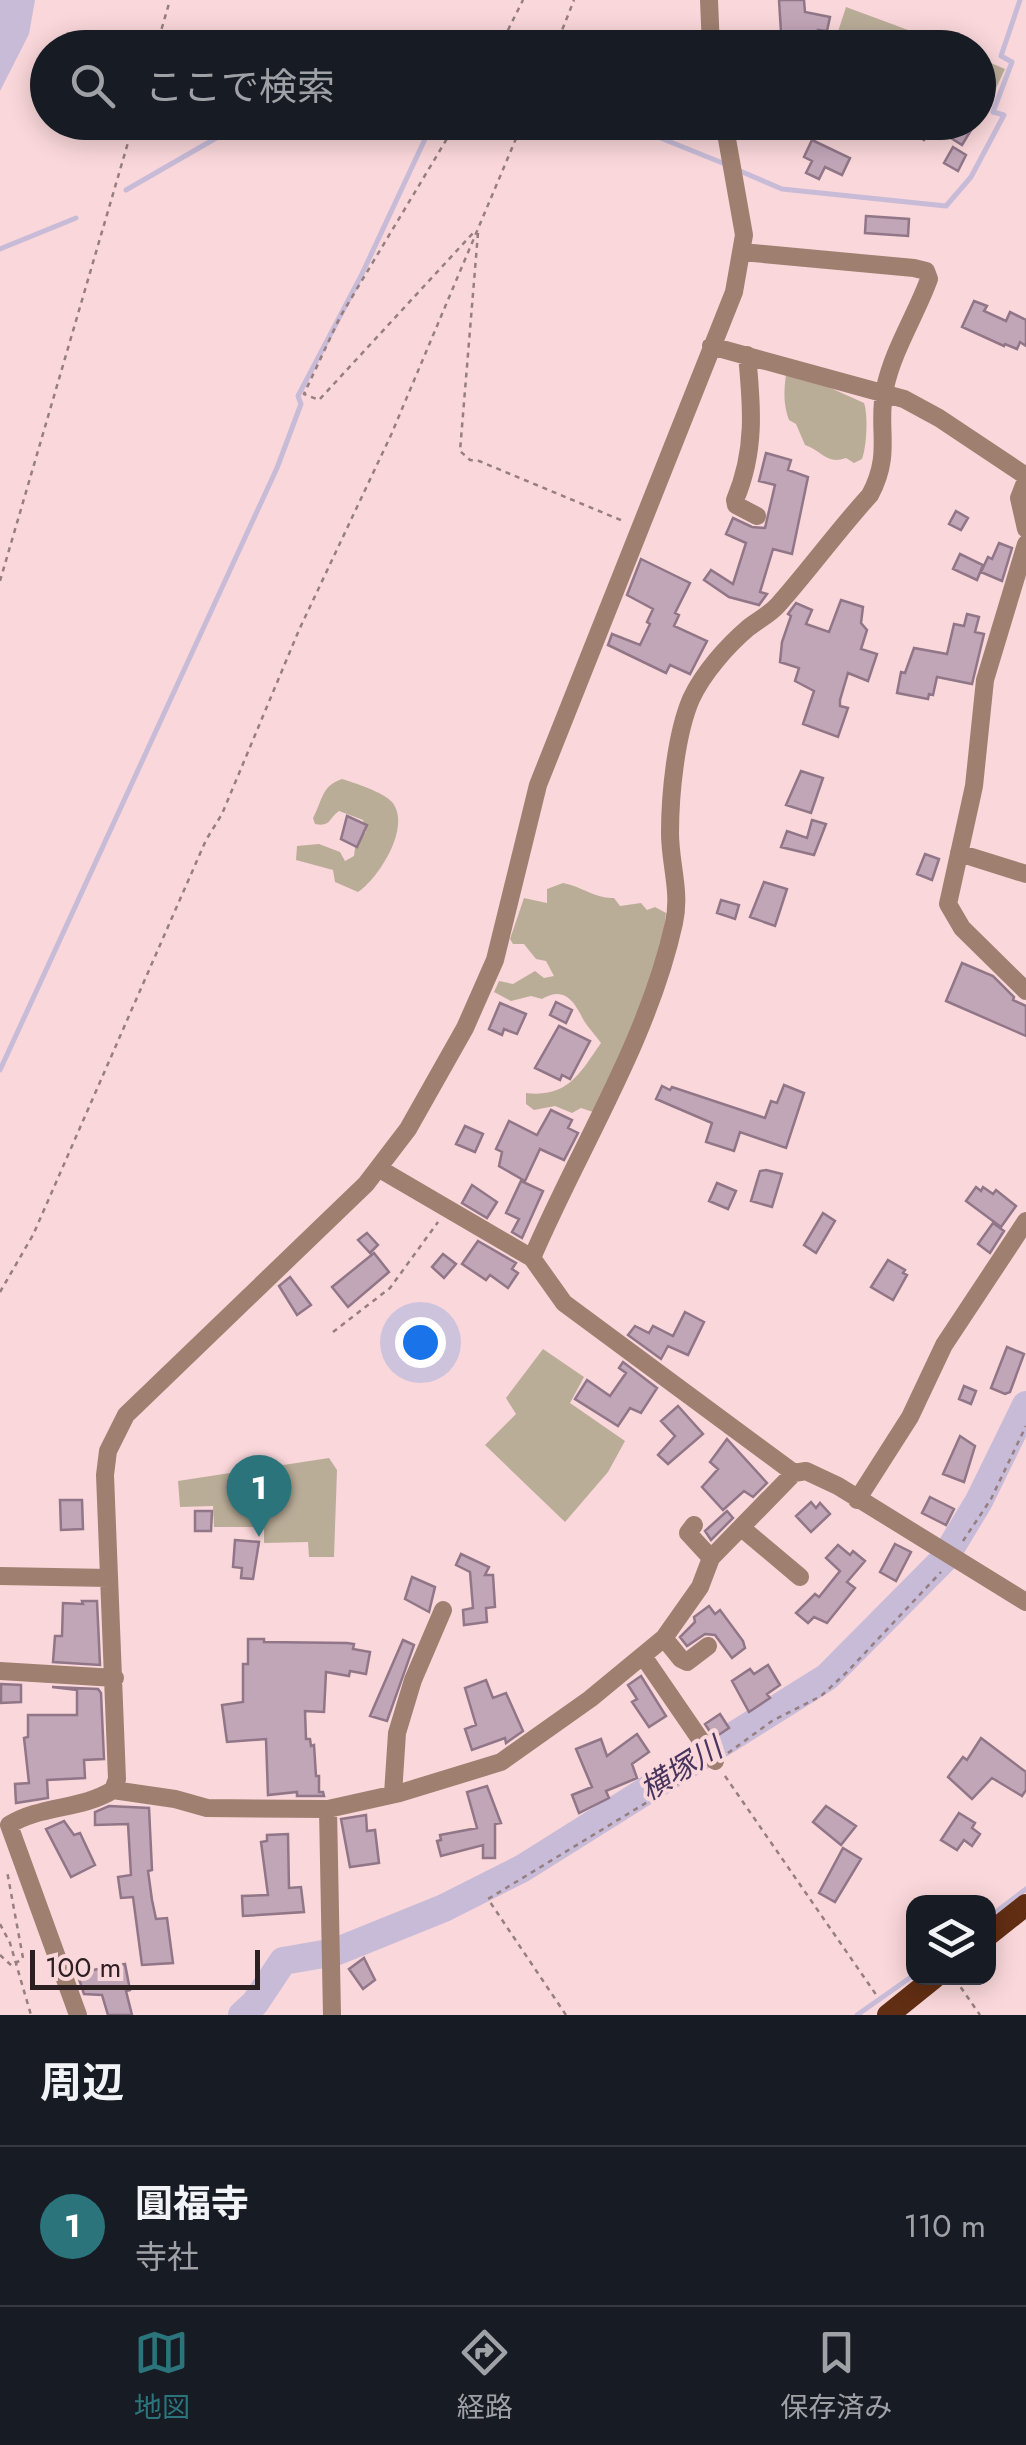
<!DOCTYPE html>
<html lang="ja">
<head>
<meta charset="utf-8">
<style>
	body { margin:0; font-family:Jost,"Noto Sans JP",sans-serif; background:#242831; color:#f1f3f6 }
	.controls { position:absolute; right:30px; bottom:30px; display:grid; overflow:hidden; border-radius:20px; box-shadow:0 5px 25px #0003 }
	.controls button { width:90px; height:90px; display:grid; place-items:center; padding:0; border:0; border-bottom:2px solid #363941; background:#171b24; color:#f1f3f6; font:50px sans-serif }
	.scale { position:absolute; left:30px; bottom:25px; width:230px; box-sizing:border-box; padding-left:10px; border:5px solid #2c1f21; border-top:0; font-size:28px; line-height:35px; white-space:nowrap; color:#2c1f21; -webkit-text-stroke:8px #fad7da; paint-order:stroke }
	.you { position:absolute; left:420px; top:1342px; width:35px; height:35px; margin:-25px; border:8px solid #fff; border-radius:50%; background:#1a73e8; box-shadow:0 0 0 15px #1a73e833 }
	.badge { display:grid; place-items:center; width:65px; height:65px; border-radius:50%; background:#2b747b; color:#fff; font-size:32px; font-weight:700 }
	.pin { position:absolute; translate:-50% -82px; filter:drop-shadow(0 2px 5px #0008) }
	.pin::after { content:''; position:absolute; top:52px; width:35px; height:30px; background:inherit; clip-path:polygon(0 0,100% 0,50% 100%) }
	.list { margin:0; padding:0; list-style:none }
	h2 { display:flex; justify-content:space-between; align-items:center; height:130px; margin:0; padding:0 40px; font-size:42px }
	h2 small { font-size:32px; font-weight:400; color:#9ea1a6 }
	.list li { display:grid; grid-template-columns:65px 1fr auto; gap:30px; align-items:center; box-sizing:border-box; height:160px; padding:0 40px; border-top:2px solid #363941 }
	.list b { display:block; font-size:38px; white-space:nowrap }
	.list p { margin:0; font-size:32px; white-space:nowrap; color:#9ea1a6 }
	.list em { font-size:32px; font-style:normal; color:#9ea1a6 }
	.icon { flex:none; width:55px; height:55px; fill:none; stroke:currentColor; stroke-width:2; stroke-linecap:round; stroke-linejoin:round }
	.map { position:relative; flex:none; width:1026px; height:2015px; overflow:hidden }
	.search { position:absolute; background:#171b24; box-shadow:0 5px 25px #0003; left:30px; right:30px; top:30px; height:110px; display:flex; align-items:center; gap:25px; box-sizing:border-box; padding:0 35px; border-radius:55px; color:#9ea1a6; font-size:38px }
	.sheet { height:290px; background:#171b24 }
	nav { display:flex; justify-content:space-around; align-items:center; box-sizing:border-box; height:140px; border-top:2px solid #363941; background:#171b24; font-size:28px; color:#9ea1a6 }
	nav a { display:grid; justify-items:center; gap:5px }
	nav .on { color:#2b747b }
	.map>svg:first-child { display:block }
	.green { fill:#baad98 }
	.water { fill:#c7bbd7 }
	.lines { fill:none; stroke-linecap:round; stroke-linejoin:round }
	.stream { stroke:#c7bbd7; stroke-width:5 }
	.river { stroke:#c7bbd7; stroke-width:28 }
	.building { fill:#c1a6b8; stroke:#907687; stroke-width:2.5 }
	.path { stroke:#967e81; stroke-width:2.5; stroke-dasharray:5 5; stroke-linecap:butt }
	.minor { stroke:#9f7f70; stroke-width:18 }
	.major { stroke:#622e13; stroke-width:22 }
	.labels { text-anchor:middle; stroke-width:8; stroke-linejoin:round; paint-order:stroke }
	.water-label { font-size:30px; font-style:italic; fill:#47355d; stroke:#fad7da }
</style>
</head>
<body>
<div class="map">
<svg width="1026" height="2015" viewBox="0 0 1026 2015">
	<rect width="100%" height="100%" fill="#fad7da"/>
	<path class="green" d="M846 7 954 47H833Z
		M979 58 1005 69 983 116 979 113Z
		M786 374 815 381 864 403C868 414 867 446 862 459L854 463 846 458C827 465 822 451 805 445L796 424 789 420C783 403 784 391 786 374Z
		M342 779C355 783 383 792 392 802 412 826 379 878 358 892L335 882 333 870 296 860 297 846 319 844 340 852 345 861 354 856 356 840 366 832 363 820 339 811C328 819 331 827 315 824L313 818C323 800 321 786 342 779Z
		M563 883C581 886 595 899 614 898L620 906 641 903 647 910 655 907 666 913 657 991 593 1112 581 1108 572 1113 555 1106 534 1110 526 1104V1093C568 1098 580 1073 601 1043 595 1034 585 1025 581 1015 572 998 562 987 542 999L531 996 511 1001 494 992 499 981 513 984 535 971 544 978 554 976 546 961 536 959 524 944H513L510 939 524 898 547 903V889Z
		M543 1349 584 1377 570 1403 625 1441 608 1472 565 1522 485 1445 516 1414 506 1398Z
		M329 1458 337 1470 334 1557H309L308 1542 264 1543V1527H214L213 1506 180 1507 178 1481Z"/>
	<path class="water" d="M0 0H35L29 34 0 91Z"/>
	<g class="lines">
		<path class="stream" d="M621 122 725 164
			M740 171 782 189 946 206 971 177 1004 115 993 112 1012 62 1001 56 1020 0
			M126 190 244 122
			M0 249 76 218
			M0 1070 277 468 301 404 298 396 361 276 433 122
			M988 1918 1026 1889
			M857 2015 914 1975"/>
		<path class="river" d="M242 2015 255 2003 283 1961 335 1952 444 1908 523 1868 827 1677 944 1559 979 1501 1026 1405"/>
	</g>
	<path class="building" d="M779 0H804L805 12 830 17 827 31 818 30 819 48H782Z
		M895 122H976L962 145 932 126 924 140Z
		M812 140 850 158 842 175 825 167 819 179 806 173 812 161 804 157Z
		M953 147 966 155 958 171 944 163Z
		M866 216 909 219 908 236 865 233Z
		M974 301 987 306 984 311 1006 321 1010 312 1026 320V346L1020 342 1017 349 1005 344 1004 346 962 327Z
		M766 453 791 460 788 470 808 477 792 554 773 549 760 592 767 594 759 605 729 597 704 580 711 570 733 584 746 543 726 534 733 518 752 527 765 528 775 485 759 481Z
		M956 511 968 518 961 530 949 524Z
		M999 543 1012 548 1002 581 981 572 988 557 992 559Z
		M960 554 983 565 977 580 953 569Z
		M641 559 690 583 675 613 679 615 674 626 707 641 690 674 670 665 666 673 608 645 612 634 640 645 650 624 647 622 653 609 627 595Z
		M841 600 863 607 861 623 867 630 861 649 877 654 868 681 848 673 840 700V706L848 708 838 737 803 724 814 691 795 681 799 668 780 662 782 642 791 616 788 614 796 603 812 610 806 624 829 632Z
		M967 614 979 617 975 632 984 634 972 684 937 677 933 695 929 694 928 699 897 693 901 672 905 673 914 648 947 654 954 624 964 626Z
		M801 771 823 778 811 813 786 805Z
		M347 816 367 825 357 847 341 839Z
		M812 820 826 824 814 855 781 847 787 831 807 838Z
		M925 854 939 859 932 880 917 874Z
		M764 882 787 889 775 926 750 917Z
		M721 900 739 905 735 919 717 913Z
		M962 963 993 976 1014 997 1013 1000 1026 1006V1036L946 1001Z
		M556 1002 572 1010 566 1023 550 1015Z
		M500 1003 526 1014 517 1034 504 1029 502 1035 489 1029Z
		M559 1026 590 1041 570 1079 562 1075 560 1080 535 1068Z
		M784 1085 804 1093 786 1148 740 1132 734 1151 706 1142 712 1123 656 1099 662 1086 670 1090 672 1087 765 1118 771 1101 777 1103Z
		M551 1110 572 1120 568 1128 578 1133 564 1160 540 1149 525 1181 499 1166 502 1152 496 1149 509 1121 537 1135Z
		M465 1126 483 1134 475 1152 456 1144Z
		M766 1170 782 1174 772 1207 751 1201 760 1171Z
		M521 1181 543 1191 522 1238 512 1232 519 1219 506 1213Z
		M717 1183 736 1191 728 1209 709 1201Z
		M472 1185 497 1202 487 1218 462 1203Z
		M976 1187 981 1191 983 1187 993 1194 996 1190 1016 1206 1001 1227 966 1201Z
		M823 1213 835 1221 816 1253 804 1245Z
		M993 1223 1004 1231 990 1253 978 1244Z
		M367 1233 378 1245 370 1253 358 1240Z
		M478 1241 516 1263 512 1269 518 1273 508 1288 490 1275 486 1280 462 1264Z
		M374 1253 389 1272 348 1307 332 1287Z
		M443 1254 456 1264 444 1278 432 1267Z
		M888 1260 905 1270 903 1273 907 1275 893 1300 871 1287Z
		M290 1277 311 1305 297 1315 279 1286Z
		M685 1312 704 1322 688 1355 668 1346 661 1359 628 1335 635 1326 649 1333 653 1326 673 1336Z
		M1007 1347 1024 1354 1010 1392 1005 1394 991 1388Z
		M623 1362 657 1388 641 1413 630 1408 618 1426 575 1399 587 1380 610 1396 626 1373 619 1368Z
		M964 1386 976 1391 971 1404 959 1399Z
		M678 1406 703 1434 668 1464 658 1455 675 1436 661 1421Z
		M960 1436 975 1446 964 1482 943 1474Z
		M727 1439 767 1483 753 1497 744 1491 723 1510 702 1487 718 1469 710 1462Z
		M930 1497 954 1509 946 1525 922 1513Z
		M60 1500H82L83 1529 61 1530Z
		M811 1502 816 1508 820 1503 830 1514 811 1532 796 1516Z
		M195 1511H212L211 1531H195Z
		M727 1511 733 1518 711 1540 705 1531Z
		M235 1540 259 1542 253 1579 241 1578 242 1568 233 1567Z
		M895 1544 911 1552 896 1581 880 1572Z
		M838 1545 850 1555 853 1551 865 1561 847 1582 855 1588 827 1623 814 1617 808 1623 796 1613 815 1594 819 1597 840 1571 826 1558Z
		M461 1554 489 1567 485 1575H493L495 1607 486 1608 487 1622 464 1625 463 1610 473 1608 470 1572 456 1565Z
		M412 1577 435 1587 429 1612 405 1599Z
		M82 1601H97L100 1665 53 1662 55 1636H62L63 1603 83 1604Z
		M709 1606 715 1614 720 1610 743 1641 745 1648 732 1658 715 1635 705 1634 687 1646 680 1637 695 1622 694 1617Z
		M248 1639H264V1642L347 1643 354 1644 353 1649 370 1652 366 1674 350 1671 349 1676 326 1672 324 1712 305 1711 306 1739H310L311 1746 314 1745 316 1776H319V1792H323L324 1796H297V1792L268 1795 266 1739 227 1742 222 1705 243 1702V1664H248Z
		M403 1640 414 1645 387 1721 370 1716Z
		M768 1665 780 1685 767 1694 770 1698 749 1712 732 1681 750 1669 754 1674Z
		M641 1676 666 1716 649 1727 632 1702 637 1699 628 1685Z
		M486 1680 493 1698 506 1693 523 1731 506 1743 505 1738 472 1750 465 1729 476 1725 465 1688Z
		M1 1684 21 1685V1702L1 1703Z
		M52 1687 98 1689 101 1693 104 1759 84 1760 85 1778 47 1780 48 1798 16 1803 15 1784 29 1783 24 1738 28 1737V1715H77V1690Z
		M720 1714 729 1728 714 1738 705 1724Z
		M637 1734 649 1752 632 1764 637 1778 606 1791 609 1798 579 1813 572 1795 592 1787 576 1749 601 1739 607 1756Z
		M981 1738 1026 1772V1790L1022 1796 992 1778 972 1799 948 1777 963 1757 967 1760Z
		M487 1786 501 1823 495 1824V1858H483V1845L441 1856 437 1841 441 1840 440 1835 477 1828 467 1792Z
		M109 1806 149 1808 152 1870 148 1871 152 1900 156 1919 167 1918 173 1963 142 1965 133 1897 121 1898 118 1877 131 1875 128 1824 95 1825V1812Z
		M826 1806 856 1826 841 1845 813 1822Z
		M959 1813 975 1823 972 1828 980 1834 972 1846 964 1840 957 1850 941 1840Z
		M366 1815 367 1831 375 1830 379 1863 350 1867 341 1819Z
		M64 1821 74 1835 80 1833 95 1865 71 1877 46 1829Z
		M288 1834 289 1888 301 1887 304 1912 243 1916 242 1896 268 1895 261 1842 267 1841V1835Z
		M843 1848 861 1859 835 1902 819 1893Z
		M364 1958 375 1980 363 1989 349 1969Z
		M125 1964 130 1990 126 1991 132 2015H108L102 1995 84 1994 77 1973Z"/>
	<g class="lines">
		<path class="path" d="M156 48 170 0
			M499 48 523 0
			M555 48 574 0
			M457 122 340 317 304 394 319 400 474 232
			M478 233 460 451 470 460 479 461 623 521
			M0 581 134 122
			M0 1292 33 1235 206 840 222 814 299 630 391 435 523 122
			M333 1332 390 1288 438 1222
			M963 1541 991 1499 1026 1426
			M728 1753 772 1721 821 1696 847 1672 941 1572
			M725 1776 877 1996
			M0 1924 10 1943 31 2015
			M0 1955 12 1966 23 1958 7 1871
			M955 1979 980 2015
			M566 2015 488 1899 700 1770"/>
		<path class="minor" d="M709 0 711 48
			M742 252 914 268 926 271 929 279C916 315 893 350 885 388 876 428 893 452 870 495 838 530 810 569 778 605 769 615 758 620 748 628 727 646 703 673 691 699 676 734 670 794 670 833 670 864 681 892 674 923 648 1041 579 1148 532 1258L564 1303 794 1473 806 1471 838 1486 1026 1602
			M711 346 904 399 939 418 1026 476
			M747 355C752 406 756 451 735 500L736 505 757 516
			M1026 480 1019 498 1026 529
			M1026 544 985 680 974 786 948 904 962 928 1026 991
			M959 853 1026 874
			M378 1168 532 1258
			M857 1500 910 1417 944 1345 1026 1221
			M694 1525 688 1533 711 1558
			M743 1529 800 1577
			M0 1576 109 1578
			M664 1638 681 1659 687 1662 708 1646
			M643 1656 715 1761
			M0 1671 115 1678
			M113 1790 175 1799 207 1808 328 1809 400 1793 501 1762 590 1699 664 1638 700 1587 711 1558 794 1473
			M393 1794 397 1733 413 1680 443 1610
			M328 1809 332 2015
			M78 2015 9 1825C41 1805 81 1810 113 1790L117 1779 105 1475 108 1451 126 1415 366 1184 408 1129 465 1028 495 960 538 785 734 292 744 235 724 122"/>
		<path class="major" d="M988 1935 1026 1905
			M888 2015 934 1978"/>
	</g>
	<g class="labels">
		<g class="water-label">
			<text transform="translate(681 1769) rotate(-32)" y="10">横塚川</text>
		</g>
	</g>
</svg>
<div class="controls">
<button><svg class="icon" aria-label="layers" viewBox="0 0 24 24"><path d="M12 4l9 5-9 5-9-5zM3 14l9 5 9-5"/></svg></button>
</div>
<div class="scale">100 m</div>
<div class="you"></div>
<div class="pin badge" style="left:259px;top:1537px">1</div>
<div class="search"><svg class="icon" aria-label="search" viewBox="0 0 24 24"><circle cx="10" cy="10" r="6"/><path d="M15 15l6 6"/></svg>ここで検索</div>
</div>
<section class="sheet">
<h2>周辺<small></small></h2>
<ul class="list">
<li><span class="badge">1</span><div><b>圓福寺</b><p>寺社</p></div><em>110 m</em></li>
</ul>
</section>
<nav>
<a class="on"><svg class="icon" aria-label="map" viewBox="0 0 24 24"><path d="M3 6l6-2 6 2 6-2v14l-6 2-6-2-6 2zM9 4v14M15 6v14"/></svg>地図</a>
<a><svg class="icon" aria-label="directions" viewBox="0 0 24 24"><path d="M12 3l9 9-9 9-9-9zM9 14v-3h6M13 9l2 2-2 2"/></svg>経路</a>
<a><svg class="icon" aria-label="saved" viewBox="0 0 24 24"><path d="M7 4h10v16l-5-4-5 4z"/></svg>保存済み</a>
</nav>
</body>
</html>
